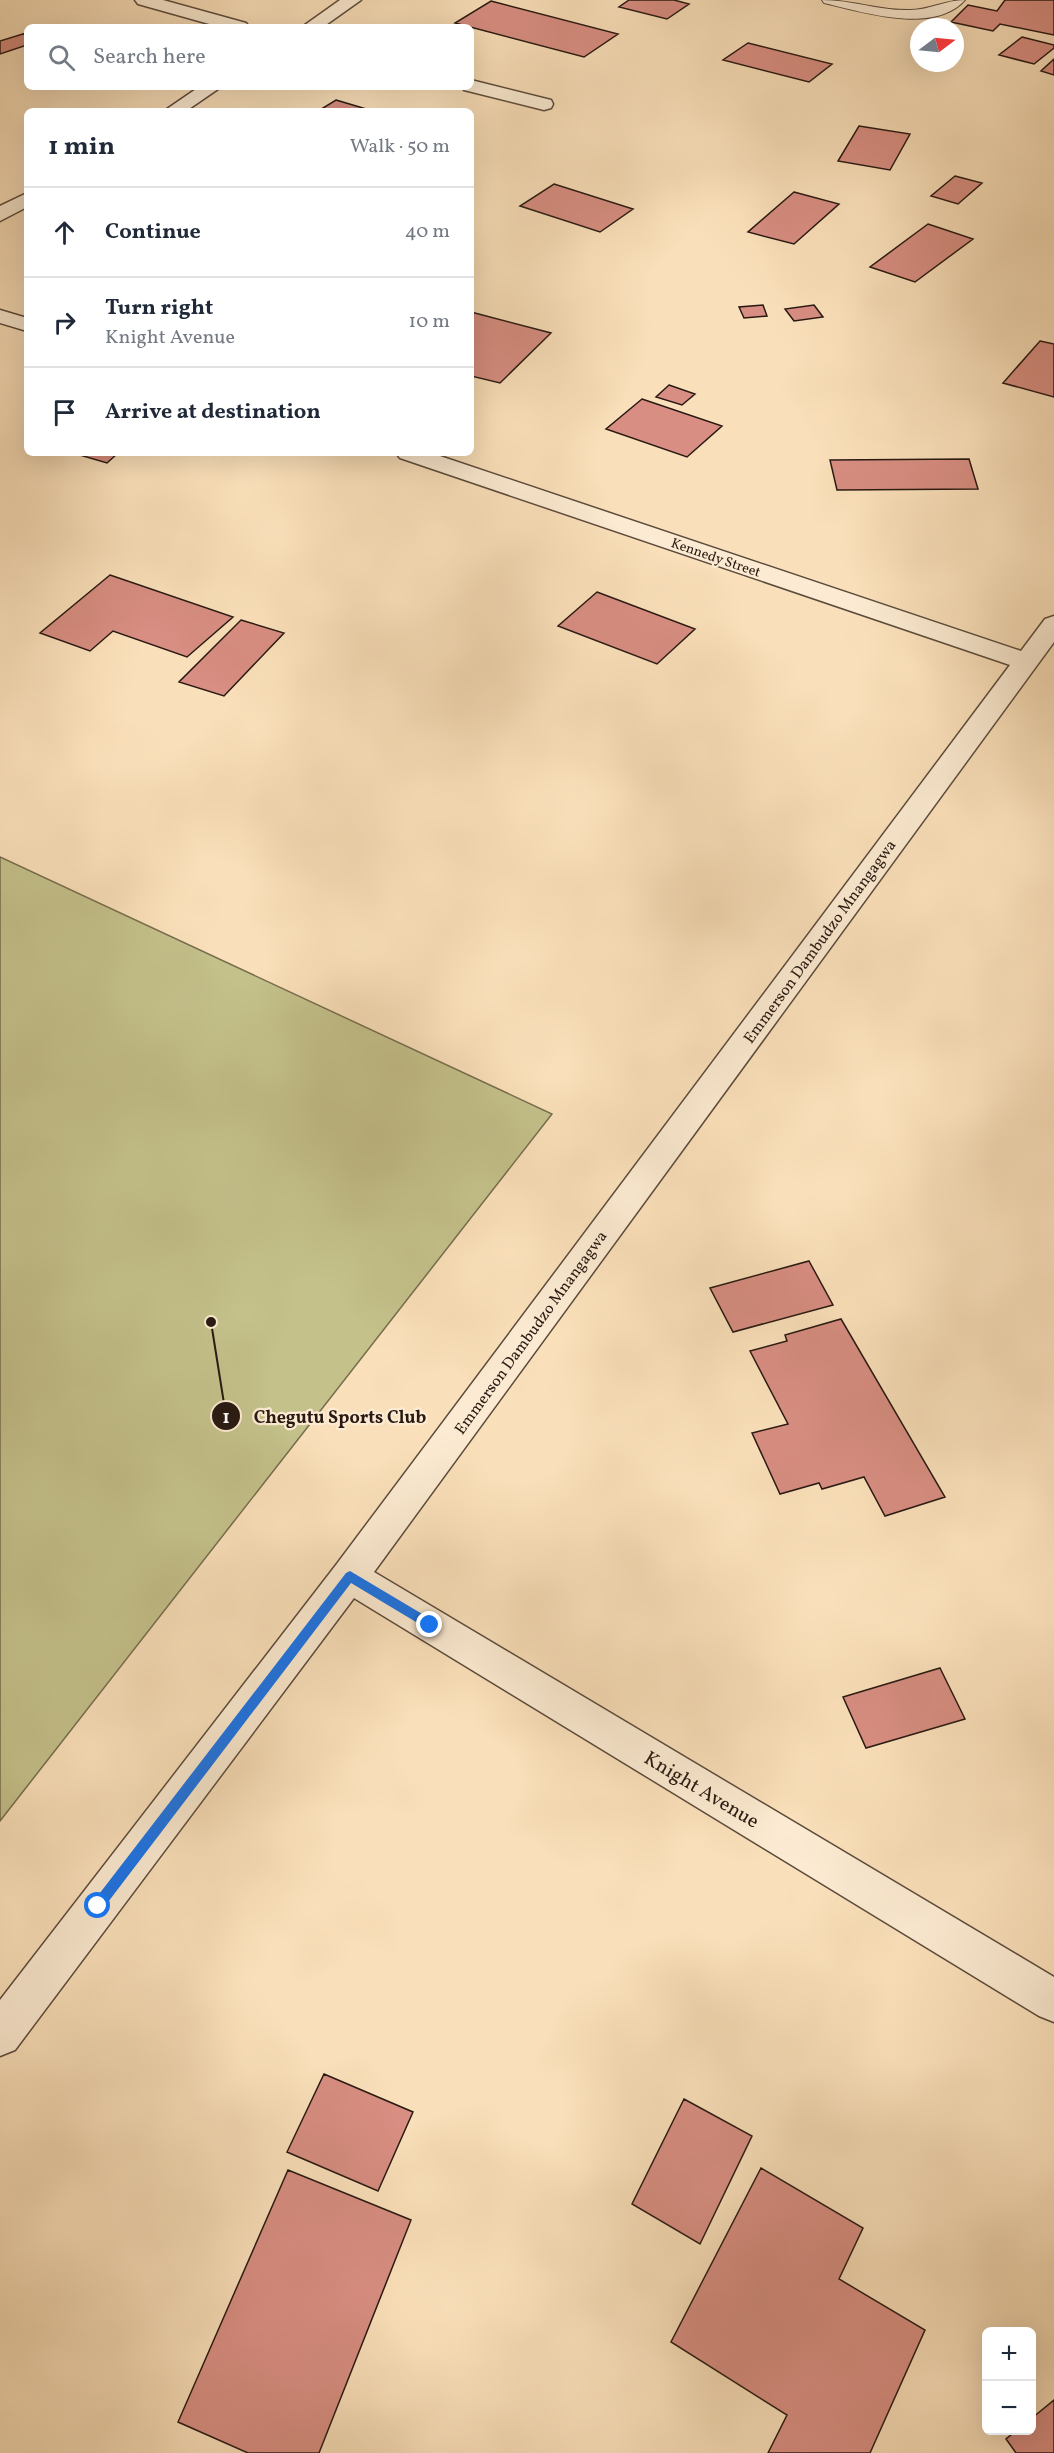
<!DOCTYPE html>
<html lang="en">
<head>
<meta charset="utf-8">
<style>
	body { margin:0; font-family:Vollkorn,serif; background:#f2f2f3; color:#1f2937 }
	.controls { position:absolute; right:18px; bottom:18px; display:grid; overflow:hidden; border-radius:9px; box-shadow:0 6px 24px #0002 }
	.controls button { width:54px; height:54px; display:grid; place-items:center; padding:0; border:0; border-bottom:2px solid #e0e1e3; background:#fff; color:#1f2937; font:30px sans-serif }
	.compass { position:absolute; left:910px; top:18px; width:54px; height:54px; border-radius:50%; background:#fff; box-shadow:0 6px 24px #0002; rotate:74deg }
	.stop { position:absolute; width:18px; height:18px; margin:-14px; border:4px solid #1a73e8; border-radius:50%; background:#fff }
	.stop.end { background:#1a73e8; border-color:#fff; box-shadow:0 2px 6px #0008 }
	.list { margin:0; padding:0; list-style:none }
	h2 { display:flex; justify-content:space-between; align-items:center; height:78px; margin:0; padding:0 24px; font-size:26px }
	h2 small { font-size:20px; font-weight:400; color:#747a83 }
	.list li { display:grid; grid-template-columns:39px 1fr auto; gap:18px; align-items:center; box-sizing:border-box; height:90px; padding:0 24px; border-top:2px solid #e0e1e3 }
	.list b { display:block; font-size:22px; white-space:nowrap }
	.list p { margin:0; font-size:20px; white-space:nowrap; color:#747a83 }
	.list em { font-size:20px; font-style:normal; color:#747a83 }
	.icon { flex:none; width:33px; height:33px; fill:none; stroke:currentColor; stroke-width:2; stroke-linecap:round; stroke-linejoin:round }
	.map { position:relative; flex:none; width:1054px; height:2453px; overflow:hidden }
	.search { position:absolute; background:#fff; box-shadow:0 6px 24px #0002; left:24px; top:24px; width:450px; height:66px; display:flex; align-items:center; gap:15px; box-sizing:border-box; padding:0 21px; border-radius:9px; color:#747a83; font-size:22px }
	.panel { position:absolute; background:#fff; box-shadow:0 6px 24px #0002; left:24px; top:108px; width:450px; height:348px; border-radius:9px }
	.map>svg:first-child { display:block }
	.green { fill:#c4c18b; stroke:#766d4e; stroke-width:1.5 }
	.building { fill:#d88e82; stroke:#281912; stroke-width:1.5 }
	.lines { fill:none; stroke-linecap:round; stroke-linejoin:round }
	.lane-casing { stroke:#5c4b3c; stroke-width:2 }
	.street-casing { stroke:#5c4b3c; stroke-width:3 }
	.lane { fill:#fcebd2; fill-rule:evenodd }
	.street { fill:#fcebd2; fill-rule:evenodd }
	.route { fill:#1a73e8 }
	.labels { text-anchor:middle; stroke-width:4.5; stroke-linejoin:round; paint-order:stroke }
	.far-street-label { font-size:14px; fill:#281912; stroke:#fcebd2 }
	.street-label { font-size:16px; fill:#281912; stroke:#fcebd2 }
	.near-street-label { font-size:20px; fill:#281912; stroke:#fcebd2 }
	.leader { fill:none; stroke:#281912; stroke-width:2 }
	.callout-dot { fill:#281912; stroke:#fcebd2; stroke-width:2 }
	.mark-label { font-size:18px; text-anchor:middle; font-weight:bold; fill:#fff }
	.callout-label { font-size:18px; text-anchor:middle; font-weight:bold; fill:#281912; stroke:#fcebd2; stroke-width:4.5; stroke-linejoin:round; paint-order:stroke }
</style>
</head>
<body>
<div class="map">
<svg width="1054" height="2453" viewBox="0 0 1054 2453">
	<rect width="100%" height="100%" fill="#fae0ba"/>
	<filter id="stains"><feTurbulence type="fractalNoise" baseFrequency=".00333" numOctaves="4"/><feColorMatrix values="0 0 0 0 .2 0 0 0 0 .09 0 0 0 0 .02 0 0 0 .5 -.17"/></filter>
	<radialGradient id="worn" r=".72"><stop offset=".6" stop-color="#630" stop-opacity="0"/><stop offset="1" stop-color="#630" stop-opacity=".3"/></radialGradient>
	<path class="green" d="M0 857 552 1114 0 1821Z"/>
	<path class="building" d="M629 0H674L689 4 667 19 619 7Z
		M1005 0H1054V35L1000 24 993 31 951 22 968 5 997 11Z
		M491 1 618 34 584 57 455 23Z
		M26 33 27 45 0 54V41Z
		M1022 37 1054 45V48L1034 64 999 55Z
		M748 43 832 64 809 82 723 60Z
		M1054 59V75L1041 71Z
		M336 100 373 111H318Z
		M859 126 910 134 890 170 838 161Z
		M955 176 982 183 958 204 931 196Z
		M554 184 633 209 600 232 520 206Z
		M794 192 839 204 794 244 748 232Z
		M928 224 973 239 915 282 870 267Z
		M763 305 767 316 744 318 739 307Z
		M814 305 823 317 794 321 785 309Z
		M471 312 551 333 500 383 471 376Z
		M1040 341 1054 344V397L1003 383Z
		M669 385 695 394 682 405 656 397Z
		M642 399 722 426 687 457 606 429Z
		M73 453H118L107 463Z
		M969 459 978 489 837 490 830 460Z
		M110 575 233 617 187 657 113 631 90 651 40 633Z
		M597 592 695 629 657 664 558 626Z
		M241 620 284 633 224 696 179 682Z
		M809 1261 833 1305 733 1332 710 1288Z
		M841 1319 945 1497 885 1516 864 1477 822 1489 819 1483 780 1494 752 1433 788 1424 750 1351 787 1341 785 1335Z
		M940 1668 965 1719 866 1748 843 1697Z
		M324 2074 413 2112 378 2191 287 2152Z
		M684 2099 752 2136 700 2244 632 2204Z
		M761 2168 863 2228 839 2279 925 2330 870 2453H768L787 2415 671 2342Z
		M288 2170 411 2220 319 2453H248L178 2422Z
		M1054 2400V2453H1016L1006 2439 1017 2430H1032V2418Z"/>
	<g class="lines">
		<g class="lane-casing">
			<path id="lane" d="M822 0C853 0 880 11 910 10 930 10 945 0 965 0 934 35 862 12 824 3Z"/>
		</g>
		<g class="street-casing">
			<path id="street" d="M135 0H163L246 23 249 27H220L138 4Z
				M340 0H361L323 27H302Z
				M471 80 551 100 553 104 551 108 544 110 464 90 462 87H471Z
				M199 87H221L186 111H164Z
				M27 193V207L0 221V206Z
				M0 310 27 318V331L0 323Z
				M396 453H431L1021 651 1045 619 1054 616V642L374 1572 1054 1977V2022L1039 2016 354 1598 15 2050 0 2056V2000L336 1565 1010 665 400 458Z"/>
		</g>
		<use href="#lane" class="lane"/>
		<use href="#street" class="street"/>
	</g>
	<path class="route" d="M350 1571 434 1621V1628H426L351 1583 102 1910H93V1902L346 1573Z"/>
	<g class="labels">
		<g class="far-street-label">
			<text transform="translate(716 557) rotate(19)" y="5">Kennedy Street</text>
		</g>
		<g class="street-label">
			<text transform="translate(819 941) rotate(-54)" y="6">Emmerson Dambudzo Mnangagwa</text>
			<text transform="translate(530 1332) rotate(-54)" y="6">Emmerson Dambudzo Mnangagwa</text>
		</g>
		<g class="near-street-label">
			<text transform="translate(702 1789) rotate(31)" y="7">Knight Avenue</text>
		</g>
	</g>
	<path class="leader" d="M211 1322L226 1416"/>
	<g class="callout-dot">
		<circle cx="211" cy="1322" r="6"/>
		<circle cx="226" cy="1416" r="15"/>
	</g>
	<g class="mark-label">
		<text x="226" y="1423">1</text>
	</g>
	<g class="callout-label">
		<text x="340" y="1423">Chegutu Sports Club</text>
	</g>
	<rect width="100%" height="100%" filter="url(#stains)"/>
	<rect width="100%" height="100%" fill="url(#worn)"/>
</svg>
<div class="controls">
<button>+</button>
<button>−</button>
</div>
<svg class="compass" viewBox="-18 -18 36 36"><path d="M0-13l5 13h-10z" fill="#e53935"/><path d="M0 13l5-13h-10z" fill="#747a83"/></svg>
<div class="stop" style="left:98px;top:1906px"></div>
<div class="stop end" style="left:430px;top:1625px"></div>
<div class="search"><svg class="icon" aria-label="search" viewBox="0 0 24 24"><circle cx="10" cy="10" r="6"/><path d="M15 15l6 6"/></svg>Search here</div>
<section class="panel">
<h2>1 min<small>Walk · 50 m</small></h2>
<ul class="list">
<li><svg class="icon" aria-label="ahead" viewBox="0 0 24 24"><path d="M12 20V5M6 11l6-6 6 6"/></svg><div><b>Continue</b></div><em>40 m</em></li>
<li><svg class="icon" aria-label="right" viewBox="0 0 24 24"><path d="M7 20v-9h11M14 6l5 5-5 5"/></svg><div><b>Turn right</b><p>Knight Avenue</p></div><em>10 m</em></li>
<li><svg class="icon" aria-label="arrive" viewBox="0 0 24 24"><path d="M6 21V4h12l-3 4 3 4H6"/></svg><div><b>Arrive at destination</b></div></li>
</ul>
</section>
</div>
</body>
</html>
